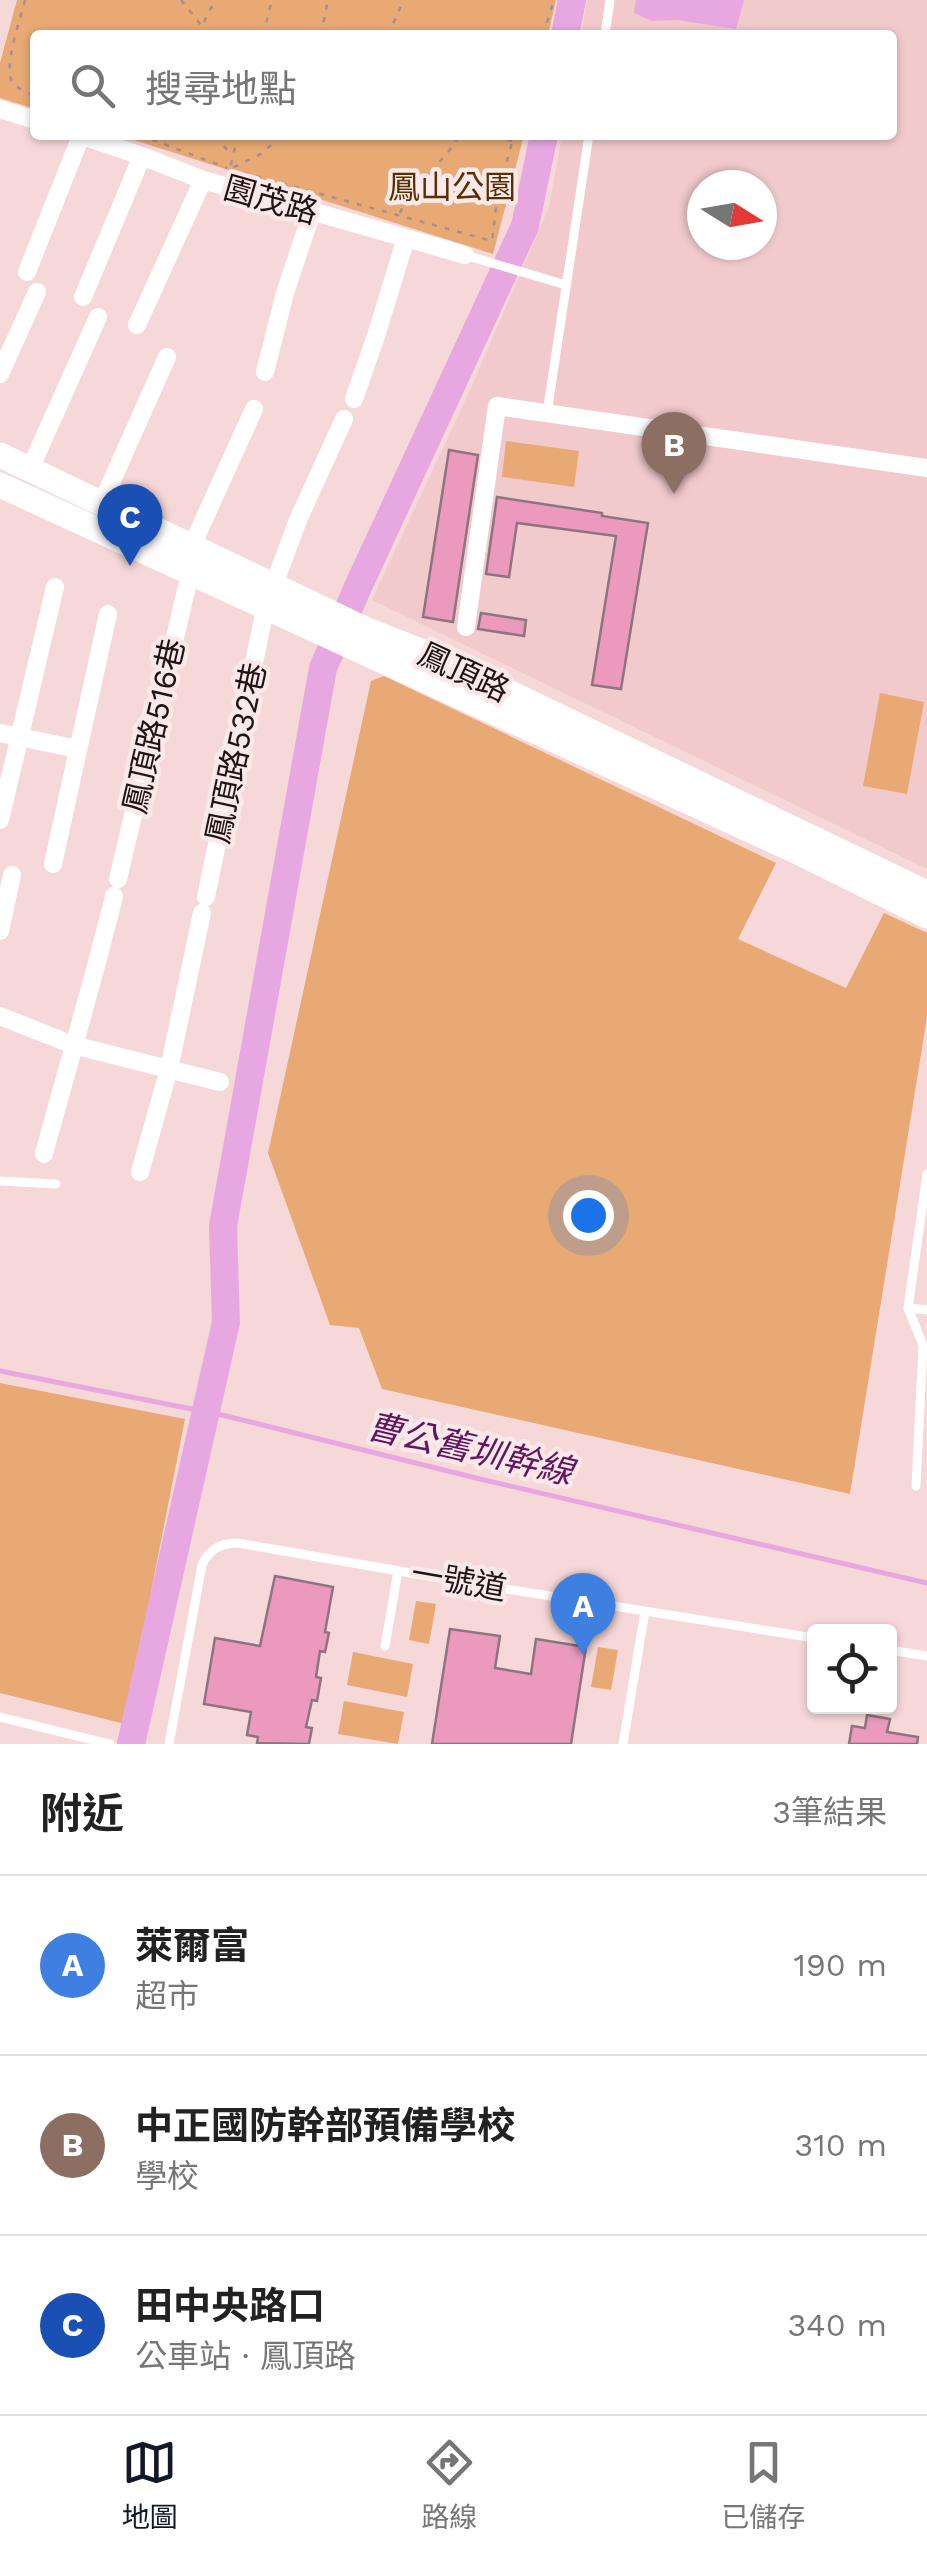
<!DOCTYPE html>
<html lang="zh-TW">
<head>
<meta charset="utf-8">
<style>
	body { margin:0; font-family:"Work Sans","Noto Sans TC",sans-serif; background:#f2f2f2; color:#222 }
	.controls { position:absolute; right:30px; bottom:30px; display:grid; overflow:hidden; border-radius:10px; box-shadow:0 2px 8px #0004 }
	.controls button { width:90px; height:90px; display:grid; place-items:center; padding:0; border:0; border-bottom:2px solid #e0e0e0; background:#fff; color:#222; font:50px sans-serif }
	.compass { position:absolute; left:687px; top:170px; width:90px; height:90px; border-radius:50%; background:#fff; box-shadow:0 2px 8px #0004; rotate:101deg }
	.you { position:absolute; left:588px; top:1215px; width:35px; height:35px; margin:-25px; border:8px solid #fff; border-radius:50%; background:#1a73e8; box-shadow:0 0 0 15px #1a73e833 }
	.badge { display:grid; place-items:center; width:65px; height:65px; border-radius:50%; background:#111827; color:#fff; font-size:32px; font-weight:700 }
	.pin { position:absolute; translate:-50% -82px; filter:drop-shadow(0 2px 5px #0008) }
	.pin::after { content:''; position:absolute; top:52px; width:35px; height:30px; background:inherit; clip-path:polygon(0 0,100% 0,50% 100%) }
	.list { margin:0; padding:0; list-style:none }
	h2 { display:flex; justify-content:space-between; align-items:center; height:130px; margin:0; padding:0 40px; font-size:42px }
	h2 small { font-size:32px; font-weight:400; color:#767676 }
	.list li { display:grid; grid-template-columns:65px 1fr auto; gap:30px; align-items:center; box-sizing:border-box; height:180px; padding:0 40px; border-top:2px solid #e0e0e0 }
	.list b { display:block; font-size:38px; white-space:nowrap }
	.list p { margin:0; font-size:32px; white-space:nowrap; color:#767676 }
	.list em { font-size:32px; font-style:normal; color:#767676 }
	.icon { flex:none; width:55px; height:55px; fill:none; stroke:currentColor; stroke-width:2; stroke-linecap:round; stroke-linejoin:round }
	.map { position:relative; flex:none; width:927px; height:1744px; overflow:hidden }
	.search { position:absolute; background:#fff; box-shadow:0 2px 8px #0004; left:30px; right:30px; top:30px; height:110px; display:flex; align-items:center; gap:25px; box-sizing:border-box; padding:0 35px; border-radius:10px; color:#767676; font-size:38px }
	.sheet { height:670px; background:#fff }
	nav { display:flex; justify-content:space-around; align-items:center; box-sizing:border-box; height:140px; border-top:2px solid #e0e0e0; background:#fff; font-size:28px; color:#767676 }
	nav a { display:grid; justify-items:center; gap:5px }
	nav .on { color:#111827 }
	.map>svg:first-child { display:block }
	.built { fill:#f2cacc; fill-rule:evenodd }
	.green { fill:#e8a974 }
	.water { fill:#e7a8e2 }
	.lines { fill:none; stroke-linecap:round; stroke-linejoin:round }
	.stream { stroke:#e7a8e2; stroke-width:5 }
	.river { stroke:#e7a8e2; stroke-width:28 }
	.building { fill:#eb9abe; stroke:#8d747e; stroke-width:2.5 }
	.path { stroke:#a78f90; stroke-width:2.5; stroke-dasharray:5 8; stroke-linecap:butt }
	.service { stroke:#fff; stroke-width:9 }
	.minor { stroke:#fff; stroke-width:18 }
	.secondary { stroke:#fff; stroke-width:25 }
	.labels { text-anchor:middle; stroke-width:9; stroke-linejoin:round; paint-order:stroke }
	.park-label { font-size:32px; fill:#592f01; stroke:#fbe8e9 }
	.street-label { font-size:32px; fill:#1f1415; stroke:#fbe8e9 }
	.water-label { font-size:35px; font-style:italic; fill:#60175f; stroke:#fbe8e9 }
</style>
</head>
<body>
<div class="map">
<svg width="927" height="1744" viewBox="0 0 927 1744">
	<rect width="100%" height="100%" fill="#f7d8d9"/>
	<path class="built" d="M587 0H927V869L372 600 471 388 549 207 562 135H892V35H581ZM702 185H762V245H702Z"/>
	<path class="green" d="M17 0H556L548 35H35V109L0 98V63Z
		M118 135H524L493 254Z
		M506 441 579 451 574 487 502 477Z
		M384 676 776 863 738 939 846 988 884 913 927 933V1017L850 1494 382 1389 359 1328 330 1325 268 1153 371 681Z
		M880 693 924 702 907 794 863 786Z
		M0 1383 185 1419 125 1724 0 1693Z
		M416 1601 436 1604 429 1644 409 1640Z
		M598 1647 618 1650 611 1690 591 1687Z
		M353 1652 413 1664 407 1697 347 1685Z
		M344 1701 404 1712 398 1744 338 1734Z"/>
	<path class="water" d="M636 0H744L736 29 677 20 652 21 634 13Z"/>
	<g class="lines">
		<path class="stream" d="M0 1371 222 1415 480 1479 927 1583"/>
		<path class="river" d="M565 35 572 0
			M131 1744 226 1322 223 1226 323 668 357 589 525 226 544 135"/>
	</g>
	<path class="building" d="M449 450 478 455 453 622 423 617Z
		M497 497 602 513V516L648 523 621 689 592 685 616 536 517 523 509 577 486 574Z
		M481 613 526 620 524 636 478 629Z
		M275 1576 333 1587 325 1632 329 1633 325 1652 320 1651 316 1677 321 1678 317 1701 312 1700 306 1727 312 1728 309 1744 257 1743 258 1737 247 1735 251 1712 204 1704 215 1638 260 1646Z
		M450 1629 500 1636 495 1668 531 1674 536 1639 586 1647 571 1744H432Z
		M867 1715 890 1719 887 1732 918 1737 917 1744H849L852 1726 865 1728Z"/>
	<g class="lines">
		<path class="path" d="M25 0C21 17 2 70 13 83 18 89 28 93 35 96
			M181 0 202 26
			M202 35C202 22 209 10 217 0
			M263 35 272 0
			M321 35 328 0
			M388 35 401 6 402 0
			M543 35 554 0
			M140 135 227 168
			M220 135 219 141 231 154
			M238 135 230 169 261 154 282 135
			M495 135 512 141
			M244 173 492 241 497 199 514 135
			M400 213C414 179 445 164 459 135"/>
		<path class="service" d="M605 35 610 0
			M465 255 566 285
			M547 413 589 135
			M0 1181 56 1184
			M908 1308 927 1310
			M916 1486 923 1345 908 1308 927 1174
			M385 1646 398 1571
			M890 1650 927 1656
			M0 1717 110 1744
			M169 1744 202 1565C209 1549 221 1543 237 1543L469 1583 814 1638
			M623 1744 645 1611"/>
		<path class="minor" d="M0 109 35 120
			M79 135 142 156 203 180 465 255
			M27 272 81 136
			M83 297 142 156
			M137 325 203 180
			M265 372 285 293 312 212
			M0 374 37 292
			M354 399 376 336 406 238
			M30 469 98 317
			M101 505 167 357
			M191 548 254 409
			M466 627 497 406 927 468
			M0 733 78 749
			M0 820 55 587
			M53 864 108 614
			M118 879 190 574
			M206 897 265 609 298 520 344 419
			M0 931 12 875
			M0 1016 73 1045 220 1082
			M44 1154C67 1068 93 983 114 896
			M140 1172 169 1069 202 913"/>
		<path class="secondary" d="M0 455 367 630 433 656 927 893
			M0 485 802 854 927 916"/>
	</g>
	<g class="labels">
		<g class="park-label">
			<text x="452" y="198">鳳山公園</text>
		</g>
		<g class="street-label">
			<text transform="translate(271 200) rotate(16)" y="11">園茂路</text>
			<text transform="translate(464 672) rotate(25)" y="11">鳳頂路</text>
			<text transform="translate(154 726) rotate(-77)" y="11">鳳頂路516巷</text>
			<text transform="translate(236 753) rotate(-78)" y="11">鳳頂路532巷</text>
			<text transform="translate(459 1581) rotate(10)" y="11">一號道</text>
		</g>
		<g class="water-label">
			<text transform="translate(470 1449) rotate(13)" y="12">曹公舊圳幹線</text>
		</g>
	</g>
</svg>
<div class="controls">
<button><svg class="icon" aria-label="locate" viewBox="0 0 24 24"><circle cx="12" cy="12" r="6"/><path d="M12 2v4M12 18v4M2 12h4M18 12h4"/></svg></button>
</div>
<svg class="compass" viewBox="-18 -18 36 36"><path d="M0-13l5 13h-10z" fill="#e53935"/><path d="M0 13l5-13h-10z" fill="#767676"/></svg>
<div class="you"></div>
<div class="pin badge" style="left:583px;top:1655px;background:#3f7fe0">A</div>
<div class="pin badge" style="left:674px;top:494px;background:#8d6e63">B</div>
<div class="pin badge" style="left:130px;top:566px;background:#1a4fb4">C</div>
<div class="search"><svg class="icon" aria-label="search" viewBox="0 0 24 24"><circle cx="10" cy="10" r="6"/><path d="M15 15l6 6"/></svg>搜尋地點</div>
</div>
<section class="sheet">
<h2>附近<small>3筆結果</small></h2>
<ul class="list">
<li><span class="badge" style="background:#3f7fe0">A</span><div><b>萊爾富</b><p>超市</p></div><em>190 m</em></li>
<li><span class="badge" style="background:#8d6e63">B</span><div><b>中正國防幹部預備學校</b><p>學校</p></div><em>310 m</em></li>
<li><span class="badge" style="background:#1a4fb4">C</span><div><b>田中央路口</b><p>公車站 · 鳳頂路</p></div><em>340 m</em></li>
</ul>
</section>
<nav>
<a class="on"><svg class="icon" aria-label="map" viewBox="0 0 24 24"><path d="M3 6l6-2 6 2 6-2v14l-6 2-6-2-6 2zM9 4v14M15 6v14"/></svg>地圖</a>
<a><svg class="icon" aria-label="directions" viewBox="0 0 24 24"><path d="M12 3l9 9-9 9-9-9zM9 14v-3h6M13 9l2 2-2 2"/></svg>路線</a>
<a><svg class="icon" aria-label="saved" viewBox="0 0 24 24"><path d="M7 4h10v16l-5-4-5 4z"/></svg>已儲存</a>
</nav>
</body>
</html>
